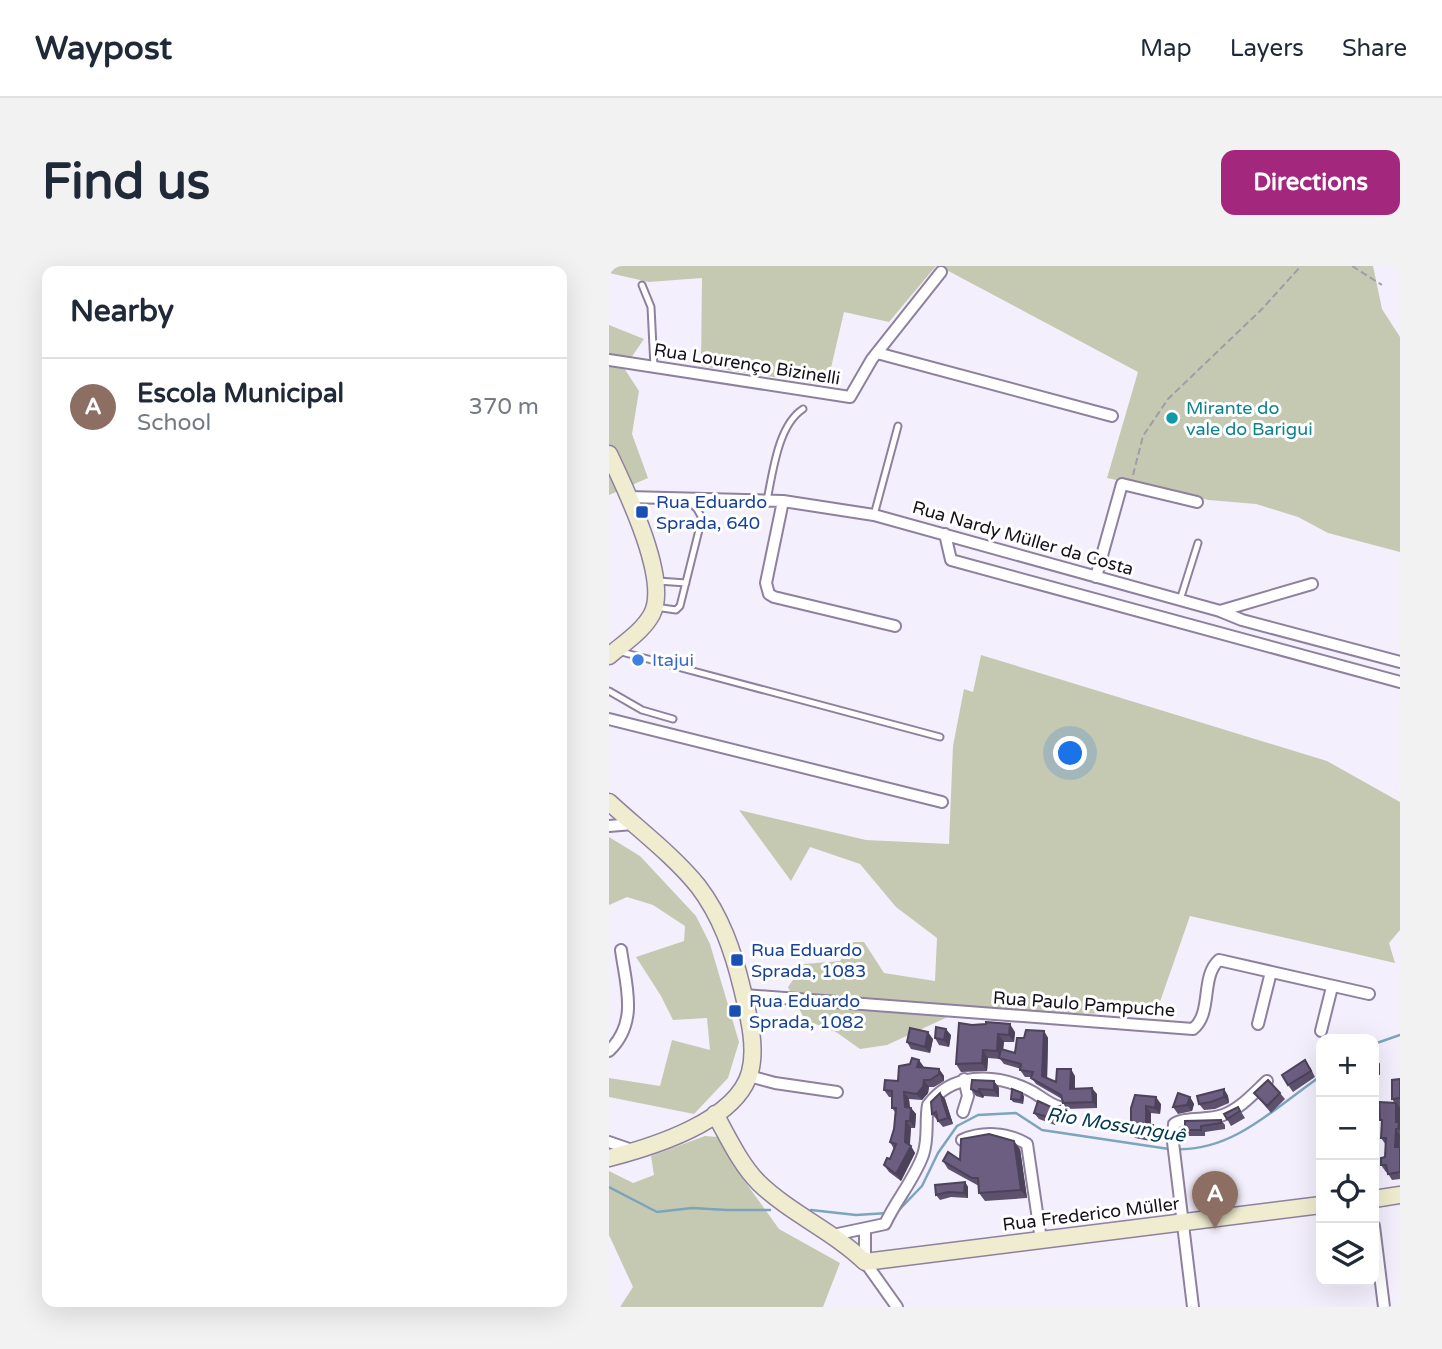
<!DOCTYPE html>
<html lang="en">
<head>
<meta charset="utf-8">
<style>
	body { margin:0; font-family:"Varela Round",sans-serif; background:#f2f2f3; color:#1f2937 }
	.controls { position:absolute; right:21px; bottom:21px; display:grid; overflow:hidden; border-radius:14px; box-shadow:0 7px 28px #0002 }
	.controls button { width:63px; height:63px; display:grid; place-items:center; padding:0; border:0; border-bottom:2px solid #e0e1e3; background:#fff; color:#1f2937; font:35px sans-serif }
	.you { position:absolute; left:462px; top:488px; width:24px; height:24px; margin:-18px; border:5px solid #fff; border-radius:50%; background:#1a73e8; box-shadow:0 0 0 10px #1a73e833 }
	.badge { display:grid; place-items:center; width:46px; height:46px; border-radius:50%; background:#a3287d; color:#fff; font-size:23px; font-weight:700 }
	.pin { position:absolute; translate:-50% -58px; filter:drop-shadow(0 2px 4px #0008) }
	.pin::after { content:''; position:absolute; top:37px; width:24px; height:21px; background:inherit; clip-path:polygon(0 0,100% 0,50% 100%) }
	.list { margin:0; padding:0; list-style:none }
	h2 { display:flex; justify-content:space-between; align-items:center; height:91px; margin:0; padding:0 28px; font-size:30px }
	h2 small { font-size:23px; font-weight:400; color:#747a83 }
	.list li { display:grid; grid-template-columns:46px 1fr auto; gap:21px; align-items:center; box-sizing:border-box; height:98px; padding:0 28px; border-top:2px solid #e0e1e3 }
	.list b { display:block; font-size:26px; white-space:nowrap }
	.list p { margin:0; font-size:23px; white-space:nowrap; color:#747a83 }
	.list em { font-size:23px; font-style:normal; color:#747a83 }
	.icon { flex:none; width:38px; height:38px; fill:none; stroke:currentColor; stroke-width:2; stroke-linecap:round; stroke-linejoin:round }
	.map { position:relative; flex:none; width:791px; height:1041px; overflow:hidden; border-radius:14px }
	header { display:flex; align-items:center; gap:42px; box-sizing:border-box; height:98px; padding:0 35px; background:#fff; border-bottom:2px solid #e0e1e3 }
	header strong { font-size:33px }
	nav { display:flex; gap:38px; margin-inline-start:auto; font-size:24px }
	.intro { display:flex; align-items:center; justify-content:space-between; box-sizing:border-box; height:168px; padding:0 42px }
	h1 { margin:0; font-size:49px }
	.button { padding:18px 32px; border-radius:14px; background:#a3287d; color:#fff; font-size:24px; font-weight:700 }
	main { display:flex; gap:42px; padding:0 42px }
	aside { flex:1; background:#fff; border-radius:14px; box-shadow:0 7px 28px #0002 }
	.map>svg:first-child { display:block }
	.green { fill:#c6c9b1 }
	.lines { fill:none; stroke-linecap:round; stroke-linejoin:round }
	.stream { stroke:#7ca4bb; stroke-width:2.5 }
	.lane-casing { stroke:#8d819e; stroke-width:9 }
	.street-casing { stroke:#8d819e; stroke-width:14 }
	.secondary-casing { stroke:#8d819e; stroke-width:19 }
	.path { stroke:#a19ca9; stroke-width:2; stroke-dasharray:7 3.5; stroke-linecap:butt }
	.lane { stroke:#fff; stroke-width:5 }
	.street { stroke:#fff; stroke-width:10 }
	.secondary { stroke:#efeccf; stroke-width:16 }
	.wall { fill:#5d516e }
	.shaded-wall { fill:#4c425a }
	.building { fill:#6c5e80; stroke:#4c425a; stroke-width:2 }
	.culture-dot { fill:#0f9aa8; stroke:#fff; stroke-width:2.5 }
	.transit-dot { fill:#1a4fb4; stroke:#fff; stroke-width:2.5 }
	.shop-dot { fill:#3f7fe0; stroke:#fff; stroke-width:2.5 }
	.labels { text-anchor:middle; stroke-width:6; stroke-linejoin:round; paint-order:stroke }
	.street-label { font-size:18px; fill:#16111c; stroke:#fff }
	.culture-label { font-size:18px; fill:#0d838f; stroke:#fff; text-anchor:start }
	.transit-label { font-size:18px; fill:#164399; stroke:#fff; text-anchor:start }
	.shop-label { font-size:18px; fill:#366cbe; stroke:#fff; text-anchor:start }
	.water-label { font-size:19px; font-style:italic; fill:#003850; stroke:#fff }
</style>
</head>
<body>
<header>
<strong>Waypost</strong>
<nav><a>Map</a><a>Layers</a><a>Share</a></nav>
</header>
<div class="intro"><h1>Find us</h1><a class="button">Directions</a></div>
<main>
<aside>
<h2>Nearby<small></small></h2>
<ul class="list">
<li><span class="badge" style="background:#8d6e63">A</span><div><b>Escola Municipal</b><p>School</p></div><em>370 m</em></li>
</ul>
</aside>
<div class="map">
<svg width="791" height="1041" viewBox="0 0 791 1041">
	<rect width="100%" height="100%" fill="#f4effc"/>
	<path class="green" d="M0 0H327L280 56 235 46 218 119 92 100 93 12 40 16 0 7Z
		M330 0H764L773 43 791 71V286L719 267 689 251 647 238 600 234 498 212 529 106Z
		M0 59 35 73 15 102 30 125 23 168 39 212 0 229Z
		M372 389 718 495 791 536V664L780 677 786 697 581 650 547 747 343 749 278 779 251 783 227 766 196 754 179 721 195 698 231 695 244 676H255L275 707 326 715 328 672 287 641 251 598 201 581 182 615 130 544 257 574 340 578 344 480 355 423 364 426Z
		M0 571 31 590 87 650 101 678 130 776 119 812 85 848 0 831V812L51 820 63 774 101 784 98 752 64 754 52 730 27 691 75 675 76 660 44 639 18 631 0 639Z
		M96 870 108 871 132 910 170 963 231 997 214 1041H11L24 1021 0 969V905L24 917 45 909 42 890Z"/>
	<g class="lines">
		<path class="stream" d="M765 778 791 769
			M567 883C624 886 668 840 712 810
			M0 921 48 946 83 942 118 944H161
			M202 944 247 949 279 947
			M289 945 313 920 329 887 348 860 369 849 407 847 433 864 560 883"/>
		<g class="lane-casing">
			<path id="lane" d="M33 19 42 41 45 101
				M158 234C164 206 169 159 194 143
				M265 249 289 160
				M49 315 77 317
				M571 334 589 277
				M46 341 67 344 71 340 93 252 88 243 79 234
				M9 385 331 471
				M0 425 33 444 64 453"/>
		</g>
		<g class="street-casing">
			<path id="street" d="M268 87 503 150
				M0 94 241 131 263 93 332 6
				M19 231 174 235 265 249 611 345 633 354 791 396
				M174 235 157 317 160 328 165 331 286 360
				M336 268 342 294 791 416
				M487 311 513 218 588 236
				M611 345 703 318
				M0 453 333 536
				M0 560 24 558
				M135 729 584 763C604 747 591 711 610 694L760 728
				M649 758 662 706
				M712 765 723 721
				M0 785C30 756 17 720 12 684
				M140 810 166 817 228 826
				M354 846 359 830 355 813
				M353 874C373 865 398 866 418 878L432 974
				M0 876 26 885
				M765 960 775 1041
				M256 963V996L288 1041
				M224 969 276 958C287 934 305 914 314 889 320 872 316 855 319 839 343 807 384 807 418 823 430 828 438 838 451 841
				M584 1041 564 876 565 858C576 850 599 855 614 849 631 843 645 827 658 815"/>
		</g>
		<g class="secondary-casing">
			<path id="secondary" d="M0 188C16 222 61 313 43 348 34 365 15 377 0 390
				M0 536C29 563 64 589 89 620 112 650 124 685 133 722 139 748 148 780 141 806 128 855 43 881 0 892
				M106 848C119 871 131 898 150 917 182 948 224 965 256 996L712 939
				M765 933 791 929"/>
		</g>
		<path class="path" d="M743 0 773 19
			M524 209 534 170 559 133 653 43 692 0
			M765 843 773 842"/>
		<use href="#lane" class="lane"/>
		<use href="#street" class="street"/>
		<use href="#secondary" class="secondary"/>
	</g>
	<path class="wall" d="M350 757 406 766 405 776H395L394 783 406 787 415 772 435 765 439 772 438 812 447 816 466 810V822L488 828V842L458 843 454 837 453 833 427 818 422 811H416L411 804 412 803 395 798 391 793 379 792 378 805 352 806 347 798Z
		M342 769 340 781 330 779 326 772Z
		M324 773 321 787 302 783 298 776Z
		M765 791H766L771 798V809H765Z
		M301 798 315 801 314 802 330 803 335 810V815L325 821H320L319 827 313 834 300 833 301 841 307 848 306 862H302L301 879 306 887 292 915 280 906 275 899 281 893 285 883 281 876 285 863 286 846 283 842V831H280L275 824 289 815Z
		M701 801 706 811 684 826 679 819Z
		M791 813V913L783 914 778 906H777L772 899 776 891 777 879 772 872 773 856 771 854 785 836 783 833Z
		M385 815 390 822V831L375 830 374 832 367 830 362 823Z
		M615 823 619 830 620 837 606 843 595 844 590 838Z
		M331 827 336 833 344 858 334 861 323 848Z
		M645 827H671L676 833 662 847Z
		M415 830 414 838 404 836 402 833Z
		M581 831 585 838 583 845 569 848 564 841Z
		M552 838 551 848 542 847V859L548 866 546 876 526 872 522 865V842Z
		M451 840 456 847 453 856 448 854 446 859 430 853 425 847Z
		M629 841 636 852 622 860 618 853Z
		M612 854 616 859V863L596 866V870H580L576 864Z
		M411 883 418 932 376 935 370 927V920L339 903 334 895 351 894Z
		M356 916 359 921V932L342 931 331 934 327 929Z"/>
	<path class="shaded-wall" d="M401 758 406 766 405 776 400 769Z
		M337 763 342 769 340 781 335 774Z
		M435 765 439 772 438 817 433 810Z
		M319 766 324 773 321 787 316 781Z
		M389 768 395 776 393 793 388 785Z
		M374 784 379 792 378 805 373 797Z
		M766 791 771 798V809L766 801Z
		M310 794 315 801 313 808 308 801Z
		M330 803 335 810V815L330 808Z
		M462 803 466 810 465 829 461 823Z
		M315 814 320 821 319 827 313 834 308 828Z
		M385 815 390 822V831L385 824Z
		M483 822 488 828V842L484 836Z
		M370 823 375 830 374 832 369 826Z
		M615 823 619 830 620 837 615 831Z
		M295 826 300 833 301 848 296 841Z
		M331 827 336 833 344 858 339 852Z
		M413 827 415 830 414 838 412 834Z
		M547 831 552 838 551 848 546 842Z
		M581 831 585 838 583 845 578 839Z
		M787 837 791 842V865L787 856Z
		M451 840 456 847 453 856 449 849Z
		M537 840 542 847 541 865 537 858Z
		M302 842 307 848 306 862 301 855Z
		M443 847 448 854 446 859 442 852Z
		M297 855 302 862 300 882 302 880 306 887 292 915 287 908 296 876Z
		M544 859 548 866 546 876 542 870Z
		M787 863 791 869 790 888 786 881Z
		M405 875 411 883 418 932 412 924Z
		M356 916 359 921V932L355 927Z"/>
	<path class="building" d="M377 756 401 758 400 769 389 768 388 785 374 784 373 797 347 798 350 757 363 759 377 758Z
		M327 761 337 763 335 774 326 772Z
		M301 762 319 766 316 781 298 776Z
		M417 764 435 765 433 810 447 816 448 803H462L461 823 483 822 484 836 454 837 452 829 422 812 424 806 411 804 412 798 390 792 392 783 406 787 408 772H415Z
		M303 792 310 794 308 801 330 803V808L321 814H315L314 821 308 828 295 826 296 841 302 842 301 855H297L296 876 302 880 287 908 275 899 278 892 281 893 287 878 281 876 285 863 287 842H283V825L275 824 276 814 289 815 290 800 301 798Z
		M696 794 702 805 679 819 673 809Z
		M791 813V832L783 833V814Z
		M363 814 385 815V824L370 823 369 826 362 823Z
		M659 814 671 827 658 840 645 827Z
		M403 823 413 827 412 834 402 833Z
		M615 823V831L602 836 590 838 588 830Z
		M331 827 339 852 329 855 327 846 323 848 322 836Z
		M569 827 581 831 578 839 564 841Z
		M526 829 547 831 546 842 537 840V858L544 859 542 870 522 865V842Z
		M429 835 444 842 451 840 449 849 443 847 442 852 425 847Z
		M770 836 787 837V856H790L789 863H787L786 881H791V906L779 908 777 899H772V892L776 891 777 872H772L773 854H771Z
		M629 841 631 845 618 853 615 848Z
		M612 854V857L592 860V864H576V855Z
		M380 868 405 875 412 924 370 927 369 912H363L334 895 339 886 351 894 352 873Z
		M356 916 355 927 339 926 327 929 326 919Z"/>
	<circle class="culture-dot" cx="563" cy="152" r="7"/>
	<g class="transit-dot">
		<rect x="26" y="239" width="14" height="14" rx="3.5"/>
		<rect x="121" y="687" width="14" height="14" rx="3.5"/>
		<rect x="119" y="738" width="14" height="14" rx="3.5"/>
	</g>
	<circle class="shop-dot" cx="29" cy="394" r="7"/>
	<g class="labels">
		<g class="street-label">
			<text transform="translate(138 98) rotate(9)" y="6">Rua Lourenço Bizinelli</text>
			<text transform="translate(414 272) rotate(16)" y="6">Rua Nardy Müller da Costa</text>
			<text transform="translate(475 738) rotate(4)" y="6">Rua Paulo Pampuche</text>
			<text transform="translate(482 948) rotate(-7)" y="6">Rua Frederico Müller</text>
		</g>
		<g class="culture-label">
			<text x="577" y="148">Mirante do<tspan x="577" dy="21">vale do Barigui</tspan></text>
		</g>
		<g class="transit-label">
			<text x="47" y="242">Rua Eduardo<tspan x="47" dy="21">Sprada, 640</tspan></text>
			<text x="142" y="690">Rua Eduardo<tspan x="142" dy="21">Sprada, 1083</tspan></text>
			<text x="140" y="741">Rua Eduardo<tspan x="140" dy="21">Sprada, 1082</tspan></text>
		</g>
		<g class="shop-label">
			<text x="43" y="400">Itajui</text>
		</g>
		<g class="water-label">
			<text transform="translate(507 858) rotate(9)" y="7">Rio Mossunguê</text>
		</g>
	</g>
</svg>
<div class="controls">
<button>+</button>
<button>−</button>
<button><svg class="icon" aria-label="locate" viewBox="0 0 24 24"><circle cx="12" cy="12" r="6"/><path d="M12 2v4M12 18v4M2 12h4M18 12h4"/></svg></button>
<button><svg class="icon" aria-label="layers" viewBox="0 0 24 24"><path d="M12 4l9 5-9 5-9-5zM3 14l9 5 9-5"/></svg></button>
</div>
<div class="you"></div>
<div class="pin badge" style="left:606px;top:963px;background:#8d6e63">A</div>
</div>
</main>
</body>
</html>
